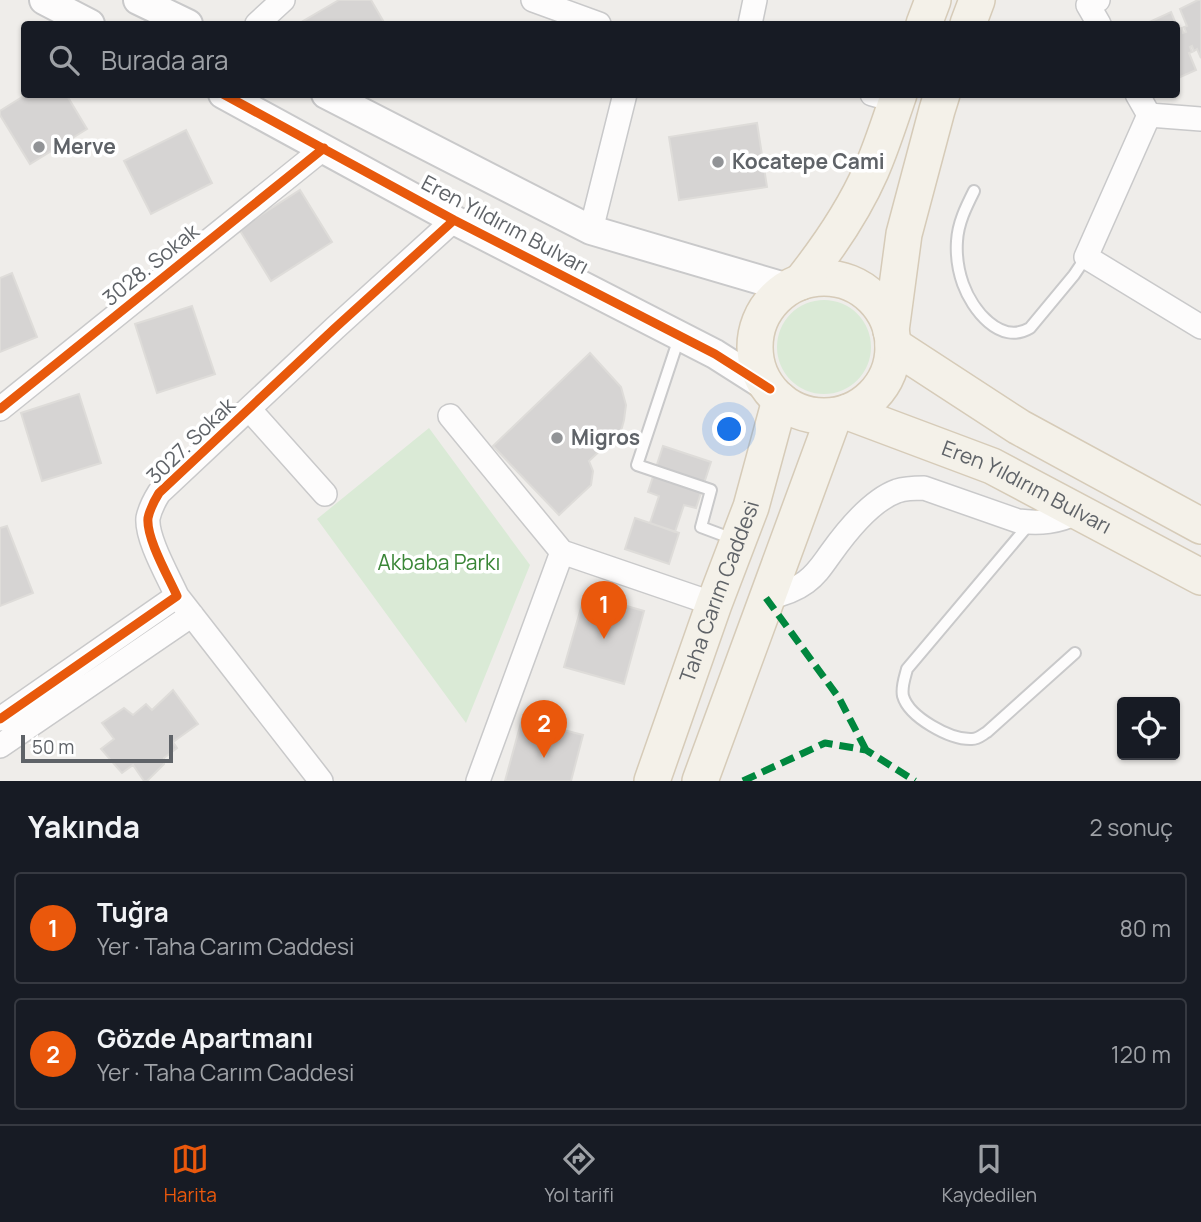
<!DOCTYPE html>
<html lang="tr">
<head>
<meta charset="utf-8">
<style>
	body { margin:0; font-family:Manrope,sans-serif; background:#20242c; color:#f1f3f6 }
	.controls { position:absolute; right:21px; bottom:21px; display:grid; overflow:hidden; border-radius:7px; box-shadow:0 2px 5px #0004 }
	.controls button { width:63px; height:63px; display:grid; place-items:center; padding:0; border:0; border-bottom:2px solid #363941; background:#171b24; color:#f1f3f6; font:35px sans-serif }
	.scale { position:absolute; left:21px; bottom:18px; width:152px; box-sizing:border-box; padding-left:7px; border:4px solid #5f6368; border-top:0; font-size:19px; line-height:24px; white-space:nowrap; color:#5f6368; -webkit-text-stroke:5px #fff; paint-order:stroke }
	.you { position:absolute; left:730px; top:430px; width:24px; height:24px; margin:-18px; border:5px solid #fff; border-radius:50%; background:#1a73e8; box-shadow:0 0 0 10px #1a73e833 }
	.badge { display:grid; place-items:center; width:46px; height:46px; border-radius:50%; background:#ea580c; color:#fff; font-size:23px; font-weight:700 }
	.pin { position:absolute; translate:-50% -58px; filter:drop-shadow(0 2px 4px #0008) }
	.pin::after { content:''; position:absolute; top:37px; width:24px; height:21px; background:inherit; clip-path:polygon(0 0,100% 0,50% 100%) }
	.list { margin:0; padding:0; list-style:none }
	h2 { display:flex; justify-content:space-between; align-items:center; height:91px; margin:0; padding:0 28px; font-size:30px }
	h2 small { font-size:23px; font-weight:400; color:#9ea1a6 }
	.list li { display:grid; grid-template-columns:46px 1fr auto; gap:21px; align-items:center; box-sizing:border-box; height:112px; margin:0 14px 14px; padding:0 14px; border:2px solid #363941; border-radius:7px }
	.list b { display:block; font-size:26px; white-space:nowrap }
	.list p { margin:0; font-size:23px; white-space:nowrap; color:#9ea1a6 }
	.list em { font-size:23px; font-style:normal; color:#9ea1a6 }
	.icon { flex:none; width:38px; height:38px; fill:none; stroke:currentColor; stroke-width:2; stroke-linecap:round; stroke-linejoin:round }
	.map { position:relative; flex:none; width:1201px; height:781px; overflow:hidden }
	.search { position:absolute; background:#171b24; box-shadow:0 2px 5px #0004; left:21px; right:21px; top:21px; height:77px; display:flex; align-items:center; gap:18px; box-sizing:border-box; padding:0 24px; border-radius:7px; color:#9ea1a6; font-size:26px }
	.sheet { height:343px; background:#171b24 }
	nav { display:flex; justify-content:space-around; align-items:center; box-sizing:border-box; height:98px; border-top:2px solid #363941; background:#171b24; font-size:19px; color:#9ea1a6 }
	nav a { display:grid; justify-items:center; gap:4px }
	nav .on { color:#ea580c }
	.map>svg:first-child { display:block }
	.green { fill:#daead6 }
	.building { fill:#d6d4d3; stroke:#dedcd9; stroke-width:2 }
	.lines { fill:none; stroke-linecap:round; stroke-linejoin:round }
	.service-casing { stroke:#c9c9ca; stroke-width:14 }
	.minor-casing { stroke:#c9c9ca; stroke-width:26 }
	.tertiary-casing { stroke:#c9c9ca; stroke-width:32 }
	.primary-casing { stroke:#d6cbb8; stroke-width:38 }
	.service { stroke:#fdfcfc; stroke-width:10 }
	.minor { stroke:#fdfcfc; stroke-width:23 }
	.tertiary { stroke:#fdfcfc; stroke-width:28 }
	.primary { stroke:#f4f1e9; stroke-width:35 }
	.quiet { stroke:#00873e; stroke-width:7; stroke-dasharray:14 7; stroke-linecap:butt }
	.cycleway-casing { stroke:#fff; stroke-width:13 }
	.cycleway { stroke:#e8590c; stroke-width:9 }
	.poi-dot { fill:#919396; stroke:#fff; stroke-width:2.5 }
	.labels { text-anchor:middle; stroke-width:7; stroke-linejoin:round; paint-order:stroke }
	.poi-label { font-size:21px; font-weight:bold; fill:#5f6368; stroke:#fff; text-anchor:start }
	.street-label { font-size:21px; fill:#5f6368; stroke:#fff }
	.park-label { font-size:21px; fill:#3a8637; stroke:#fff }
</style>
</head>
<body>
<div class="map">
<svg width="1201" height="781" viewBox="0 0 1201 781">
	<rect width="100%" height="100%" fill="#efedea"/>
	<path class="green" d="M777 347a47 47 0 1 1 94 0a47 47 0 1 1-94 0Z
		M429 428 530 565 466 723 317 519Z"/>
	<path class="building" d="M339 0H371L385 24H298Z
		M1198 0H1201V58L1197 49 1194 51 1192 46 1190 47 1192 52 1189 53 1196 70 1176 79V25L1178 29 1182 28 1183 33 1186 32 1184 27 1187 26 1180 9Z
		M1171 12 1176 24H1148L1147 23Z
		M27 94H66L87 129 30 164 0 115V111Z
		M757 123 767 187 679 200 669 137Z
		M186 130 212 183 151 214 124 161Z
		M300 190 332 242 271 281 239 229Z
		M12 273 37 337 0 352V278Z
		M192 306 215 374 157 393 135 324Z
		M590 353 621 387 626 405 624 420 621 431 589 461 593 471 591 485 559 515 493 446Z
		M79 394 101 463 42 481 21 413Z
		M663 446 711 462 696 508 684 505 675 532 650 523 659 496 648 492Z
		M635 518 679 533 669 564 625 549Z
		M7 526 33 593 0 606V528Z
		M585 594 644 611 624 684 564 667Z
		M173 690 198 724 173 742 177 748 164 758V764L147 781H144L133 765 122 773 101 749 114 739 102 723 124 708 133 715 146 704 152 710Z
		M522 719 583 735 571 781H505Z"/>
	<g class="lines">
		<g class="service-casing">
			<path id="service" d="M974 191C966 207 958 223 957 241 956 256 958 270 963 284 972 309 1000 346 1030 328L1074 275 1086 257
				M679 338 637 465 711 490 701 527 733 539
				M1031 522 907 669C905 677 901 687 903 696 909 717 950 740 972 739 978 739 982 735 987 732L1075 653"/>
		</g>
		<g class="minor-casing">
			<path id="minor" d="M533 0 599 24
				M1098 0 1088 5 1099 24
				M257 24 283 0
				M750 24 755 0
				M872 94 897 101
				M1137 94 1149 115 1201 119
				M1149 115 1086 257 1201 327
				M591 230 625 94
				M0 409 324 148
				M249 409 325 494
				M450 416 562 552 714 604
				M177 596 321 781
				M766 598C781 595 794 591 806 582 817 574 823 564 831 553 846 532 872 500 897 491 906 488 915 488 924 488L1018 521C1040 524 1058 522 1078 512
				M0 719 177 596C168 576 146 538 148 518 150 509 154 501 159 493L335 328 454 220
				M0 746 192 615
				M478 781 562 552"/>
		</g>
		<g class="tertiary-casing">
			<path id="tertiary" d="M44 0 90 24
				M138 0 188 24
				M223 94 454 220 715 354 770 389
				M326 94 591 230 788 288"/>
		</g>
		<g class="primary-casing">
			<g id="primary">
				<path d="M924 24 933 0"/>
				<path d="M968 24 977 0"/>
				<circle cx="824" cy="347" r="69"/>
				<path d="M801 282C828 248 853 212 871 171 882 146 890 120 899 94"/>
				<path d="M891 331 904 234 937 110 942 94"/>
				<path d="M893 345 1019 427 1201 526"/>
				<path id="s1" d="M848 412 992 466 1201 577"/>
				<path id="s2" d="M652 781 714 604 751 507 780 400"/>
				<path d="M700 781 834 416"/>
			</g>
		</g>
		<use href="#service" class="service"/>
		<use href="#minor" class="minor"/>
		<use href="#tertiary" class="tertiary"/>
		<use href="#primary" class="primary"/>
		<path class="quiet" d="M766 598 839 698 866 750
			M743 781 825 743 866 750 915 781"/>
		<g class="cycleway-casing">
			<path id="cycleway" d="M223 94 454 220 715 354 770 389
				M0 409 324 148
				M0 719 177 596C168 576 146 538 148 518 150 509 154 501 159 493L335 328 454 220"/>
		</g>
		<use href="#cycleway" class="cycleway"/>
	</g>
	<g class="poi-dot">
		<circle cx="39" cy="147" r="7"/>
		<circle cx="718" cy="162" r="7"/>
		<circle cx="557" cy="438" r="7"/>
	</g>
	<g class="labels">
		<g class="poi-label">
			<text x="53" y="154">Merve</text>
			<text x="732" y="169">Kocatepe Cami</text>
			<text x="571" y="445">Migros</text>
		</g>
		<g class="street-label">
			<text transform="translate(505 225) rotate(28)" y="7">Eren Yıldırım Bulvarı</text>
			<text transform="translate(151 265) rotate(-39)" y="7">3028. Sokak</text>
			<text transform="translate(191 441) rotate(-44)" y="7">3027. Sokak</text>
			<text dy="7" stroke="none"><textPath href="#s1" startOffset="194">Eren Yıldırım Bulvarı</textPath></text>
			<text dy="7" stroke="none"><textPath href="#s2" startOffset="201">Taha Carım Caddesi</textPath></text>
		</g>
		<g class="park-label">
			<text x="439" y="570">Akbaba Parkı</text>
		</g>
	</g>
</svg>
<div class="controls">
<button><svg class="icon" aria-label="locate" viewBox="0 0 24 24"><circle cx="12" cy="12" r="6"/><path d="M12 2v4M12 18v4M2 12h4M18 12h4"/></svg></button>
</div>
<div class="scale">50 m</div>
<div class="you"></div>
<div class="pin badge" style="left:604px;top:639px">1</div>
<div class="pin badge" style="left:544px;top:758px">2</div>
<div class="search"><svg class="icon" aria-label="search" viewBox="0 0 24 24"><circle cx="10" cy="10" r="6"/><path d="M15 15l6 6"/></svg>Burada ara</div>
</div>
<section class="sheet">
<h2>Yakında<small>2 sonuç</small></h2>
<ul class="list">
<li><span class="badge">1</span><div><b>Tuğra</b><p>Yer · Taha Carım Caddesi</p></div><em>80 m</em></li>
<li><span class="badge">2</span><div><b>Gözde Apartmanı</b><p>Yer · Taha Carım Caddesi</p></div><em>120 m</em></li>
</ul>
</section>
<nav>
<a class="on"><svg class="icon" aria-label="map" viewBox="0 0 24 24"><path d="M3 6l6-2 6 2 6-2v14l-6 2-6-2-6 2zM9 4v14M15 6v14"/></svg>Harita</a>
<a><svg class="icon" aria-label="directions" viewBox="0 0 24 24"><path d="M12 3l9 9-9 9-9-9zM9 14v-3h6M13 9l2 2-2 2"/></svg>Yol tarifi</a>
<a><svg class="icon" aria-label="saved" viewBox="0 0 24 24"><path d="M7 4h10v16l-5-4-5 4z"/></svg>Kaydedilen</a>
</nav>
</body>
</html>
